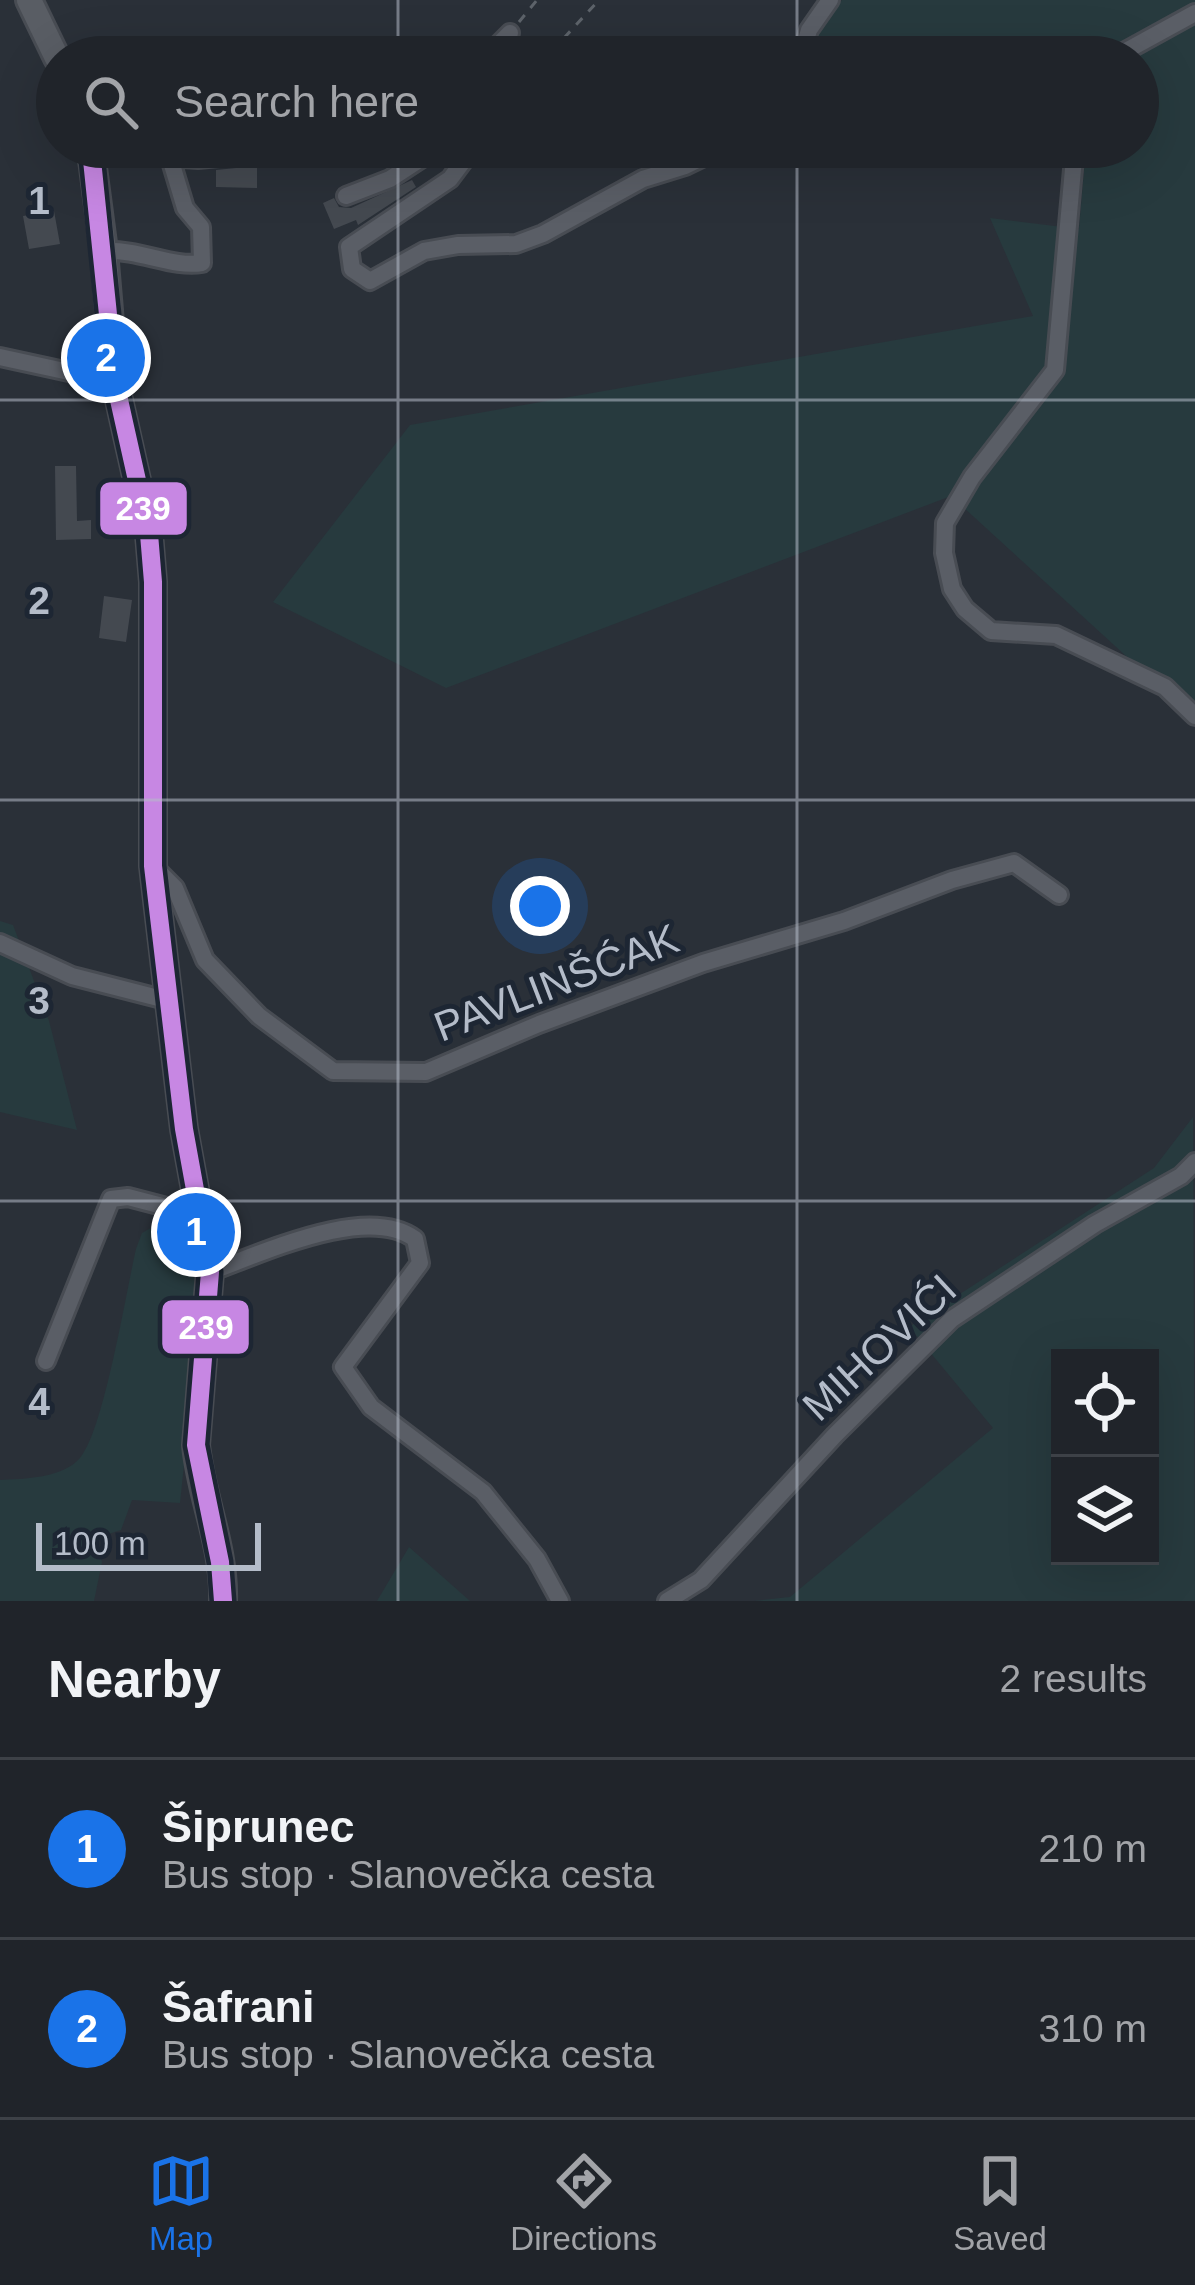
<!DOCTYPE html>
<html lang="en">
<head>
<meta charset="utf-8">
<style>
	body { margin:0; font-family:Helvetica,sans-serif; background:#282c32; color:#f1f3f6 }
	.controls { position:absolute; right:36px; bottom:36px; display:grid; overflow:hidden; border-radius:0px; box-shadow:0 12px 48px #0002 }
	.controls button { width:108px; height:108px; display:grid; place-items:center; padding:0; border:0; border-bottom:3px solid #3d4147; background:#20242a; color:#f1f3f6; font:60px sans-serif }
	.scale { position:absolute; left:36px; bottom:30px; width:225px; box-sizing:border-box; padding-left:12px; border:6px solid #b4bcc9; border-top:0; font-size:33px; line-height:42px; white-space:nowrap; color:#b4bcc9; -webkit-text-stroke:9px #1d2633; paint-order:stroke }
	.you { position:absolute; left:540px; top:906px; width:42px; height:42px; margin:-30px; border:9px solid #fff; border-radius:50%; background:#1a73e8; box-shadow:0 0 0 18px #1a73e833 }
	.badge { display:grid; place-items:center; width:78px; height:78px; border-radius:50%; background:#1a73e8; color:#fff; font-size:39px; font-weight:700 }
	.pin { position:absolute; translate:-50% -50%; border:6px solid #fff; box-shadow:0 3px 12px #0006 }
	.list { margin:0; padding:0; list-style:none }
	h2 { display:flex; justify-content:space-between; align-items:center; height:156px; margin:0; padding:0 48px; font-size:51px }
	h2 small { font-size:39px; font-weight:400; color:#a2a4a8 }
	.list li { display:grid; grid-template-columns:78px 1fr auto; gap:36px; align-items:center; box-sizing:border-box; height:180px; padding:0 48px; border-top:3px solid #3d4147 }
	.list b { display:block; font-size:45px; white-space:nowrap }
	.list p { margin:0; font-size:39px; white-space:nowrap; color:#a2a4a8 }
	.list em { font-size:39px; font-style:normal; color:#a2a4a8 }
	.icon { flex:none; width:66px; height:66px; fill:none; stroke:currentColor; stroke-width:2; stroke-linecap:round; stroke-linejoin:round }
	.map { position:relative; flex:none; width:1195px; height:1601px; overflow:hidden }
	.search { position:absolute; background:#20242a; box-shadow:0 12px 48px #0002; left:36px; right:36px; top:36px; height:132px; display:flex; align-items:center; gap:30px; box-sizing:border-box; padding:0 42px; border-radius:66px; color:#a2a4a8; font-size:45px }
	.sheet { height:516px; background:#20242a }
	nav { display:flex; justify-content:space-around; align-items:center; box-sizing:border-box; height:168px; border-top:3px solid #3d4147; background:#20242a; font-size:33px; color:#a2a4a8 }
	nav a { display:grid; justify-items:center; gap:6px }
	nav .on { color:#1a73e8 }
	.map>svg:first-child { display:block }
	.green { fill:#273a3e; fill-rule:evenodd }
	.building { fill:#444950 }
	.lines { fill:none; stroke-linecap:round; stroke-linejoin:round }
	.street-casing { stroke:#484c53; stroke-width:22 }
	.secondary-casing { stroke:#484c53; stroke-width:30 }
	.path { stroke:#5d636a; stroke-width:3; stroke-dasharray:9 9; stroke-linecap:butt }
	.street { stroke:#5a5e66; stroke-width:16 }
	.secondary { stroke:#595d64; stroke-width:24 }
	.bus-1-casing { stroke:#1d2633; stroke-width:27 }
	.bus-1 { stroke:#c787e3; stroke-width:18 }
	.grid { fill:none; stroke:#b4bcc9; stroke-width:3; stroke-opacity:0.55 }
	.labels { text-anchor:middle; stroke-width:10; stroke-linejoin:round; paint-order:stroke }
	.street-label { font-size:42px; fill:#b4bcc9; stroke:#1d2633 }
	.grid-label { font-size:39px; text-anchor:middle; font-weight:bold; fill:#b4bcc9; stroke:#1d2633; stroke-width:10; stroke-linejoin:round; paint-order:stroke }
	.line-badge { stroke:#1d2633; stroke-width:4.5 }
	.badge-label { font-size:33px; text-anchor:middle; font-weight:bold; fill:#fff }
</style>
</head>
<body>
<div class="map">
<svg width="1195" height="1601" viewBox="0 0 1195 1601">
	<rect width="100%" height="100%" fill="#2a3038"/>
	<path class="green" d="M842 0H1195V719L951 496 446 688 273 602 410 425 1033 316 990 218 1079 229 1086 147H1138V57H798Z
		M0 921 13 925 49 1021 77 1130 0 1112Z
		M1193 1117 1195 1601H754L790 1597 993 1428 909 1327 1154 1168ZM1060 1358H1150V1556H1060Z
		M156 1225H189L201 1303 180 1503 132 1500 121 1530 102 1536 97 1546 102 1562 94 1601H0V1480C24 1479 63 1478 80 1458 104 1430 126 1292 136 1249L142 1233Z
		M409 1547 470 1601H377Z"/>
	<path class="building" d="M257 166V188L216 187V170Z
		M412 180 416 187 358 225 356 220 334 229 323 203 334 198 339 207 351 208Z
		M54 211 60 244 29 249 23 216Z
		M55 466H76L77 521 91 520V539L56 540Z
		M104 596 132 600 126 642 99 638Z"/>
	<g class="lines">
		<g class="street-casing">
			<path id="street" d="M486 57 510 33
				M546 57 552 50
				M801 57 809 30 830 0
				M1115 57 1195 13
				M474 147 450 179 349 247 352 269 370 281 424 251 458 245 516 244 543 234 643 179 685 166 724 147
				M1075 147 1055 370 972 477 945 523 944 553 952 589 965 609 991 631 1056 635 1165 687 1195 716
				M92 160 108 153 198 159 326 147
				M346 196 390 179 439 147
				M104 251C140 249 172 268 202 263L201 227 185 208 170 158
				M0 357 115 382
				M153 866 175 888 205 960 259 1016 333 1071 426 1072 539 1024 703 963 844 921 952 880 1014 863 1059 895
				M0 943 72 976 170 1001
				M210 1272C261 1254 367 1203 415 1239L420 1263 343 1367 371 1407 483 1492 537 1559 560 1601
				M46 1361 111 1199 128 1197 197 1215
				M667 1601 701 1580 835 1435 952 1319 1095 1224 1181 1176 1195 1162"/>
		</g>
		<g class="secondary-casing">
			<path id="secondary" d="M29 0 57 58
				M86 147 92 160 104 251 115 382 149 534 153 582V866L184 1129 210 1272 196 1445C201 1497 225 1548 223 1601"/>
		</g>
		<path class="path" d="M519 22 537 0
			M564 38 599 0"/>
		<use href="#street" class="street"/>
		<use href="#secondary" class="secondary"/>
		<g class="bus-1-casing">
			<path id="bus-1" d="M86 147 92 160 115 382 149 534 153 582V866L184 1129 210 1272 196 1445 220 1562 223 1601"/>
		</g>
		<use href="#bus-1" class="bus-1"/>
	</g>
	<path class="grid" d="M398 0V57M797 0V57M398 147V1601M797 147V1601M0 400H1195M0 800H1195M0 1201H1195"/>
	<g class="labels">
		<g class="street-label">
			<text transform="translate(556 982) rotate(-21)" y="15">PAVLINŠĆAK</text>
			<text transform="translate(879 1347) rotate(-43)" y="15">MIHOVIĆI</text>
		</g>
	</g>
	<g class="grid-label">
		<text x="39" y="214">1</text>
		<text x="39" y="614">2</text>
		<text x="39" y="1014">3</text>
		<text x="39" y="1415">4</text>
	</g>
	<g class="line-badge">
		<rect x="98" y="480" width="91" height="57" rx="12" fill="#c787e3"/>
		<rect x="160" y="1298" width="91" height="58" rx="12" fill="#c787e3"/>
	</g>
	<g class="badge-label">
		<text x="143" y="520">239</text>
		<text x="206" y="1339">239</text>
	</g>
</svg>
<div class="controls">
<button><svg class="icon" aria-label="locate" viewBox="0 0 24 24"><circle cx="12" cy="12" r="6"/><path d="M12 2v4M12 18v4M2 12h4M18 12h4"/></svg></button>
<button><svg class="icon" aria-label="layers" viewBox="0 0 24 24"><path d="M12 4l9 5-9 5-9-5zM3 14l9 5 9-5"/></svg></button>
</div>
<div class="scale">100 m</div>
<div class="you"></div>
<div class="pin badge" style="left:196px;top:1232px">1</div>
<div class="pin badge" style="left:106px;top:358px">2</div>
<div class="search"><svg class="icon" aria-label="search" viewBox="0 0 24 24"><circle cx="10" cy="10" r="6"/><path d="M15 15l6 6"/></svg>Search here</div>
</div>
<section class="sheet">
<h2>Nearby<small>2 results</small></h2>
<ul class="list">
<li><span class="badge">1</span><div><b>Šiprunec</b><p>Bus stop · Slanovečka cesta</p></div><em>210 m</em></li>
<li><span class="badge">2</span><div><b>Šafrani</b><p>Bus stop · Slanovečka cesta</p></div><em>310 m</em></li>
</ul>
</section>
<nav>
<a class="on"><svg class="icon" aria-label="map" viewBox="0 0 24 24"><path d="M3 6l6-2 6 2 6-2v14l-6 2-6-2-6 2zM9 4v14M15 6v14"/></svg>Map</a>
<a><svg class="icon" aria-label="directions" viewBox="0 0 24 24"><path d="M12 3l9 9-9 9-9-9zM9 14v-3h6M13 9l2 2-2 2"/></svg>Directions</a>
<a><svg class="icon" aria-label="saved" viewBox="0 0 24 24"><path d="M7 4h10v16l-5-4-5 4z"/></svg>Saved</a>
</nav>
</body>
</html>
